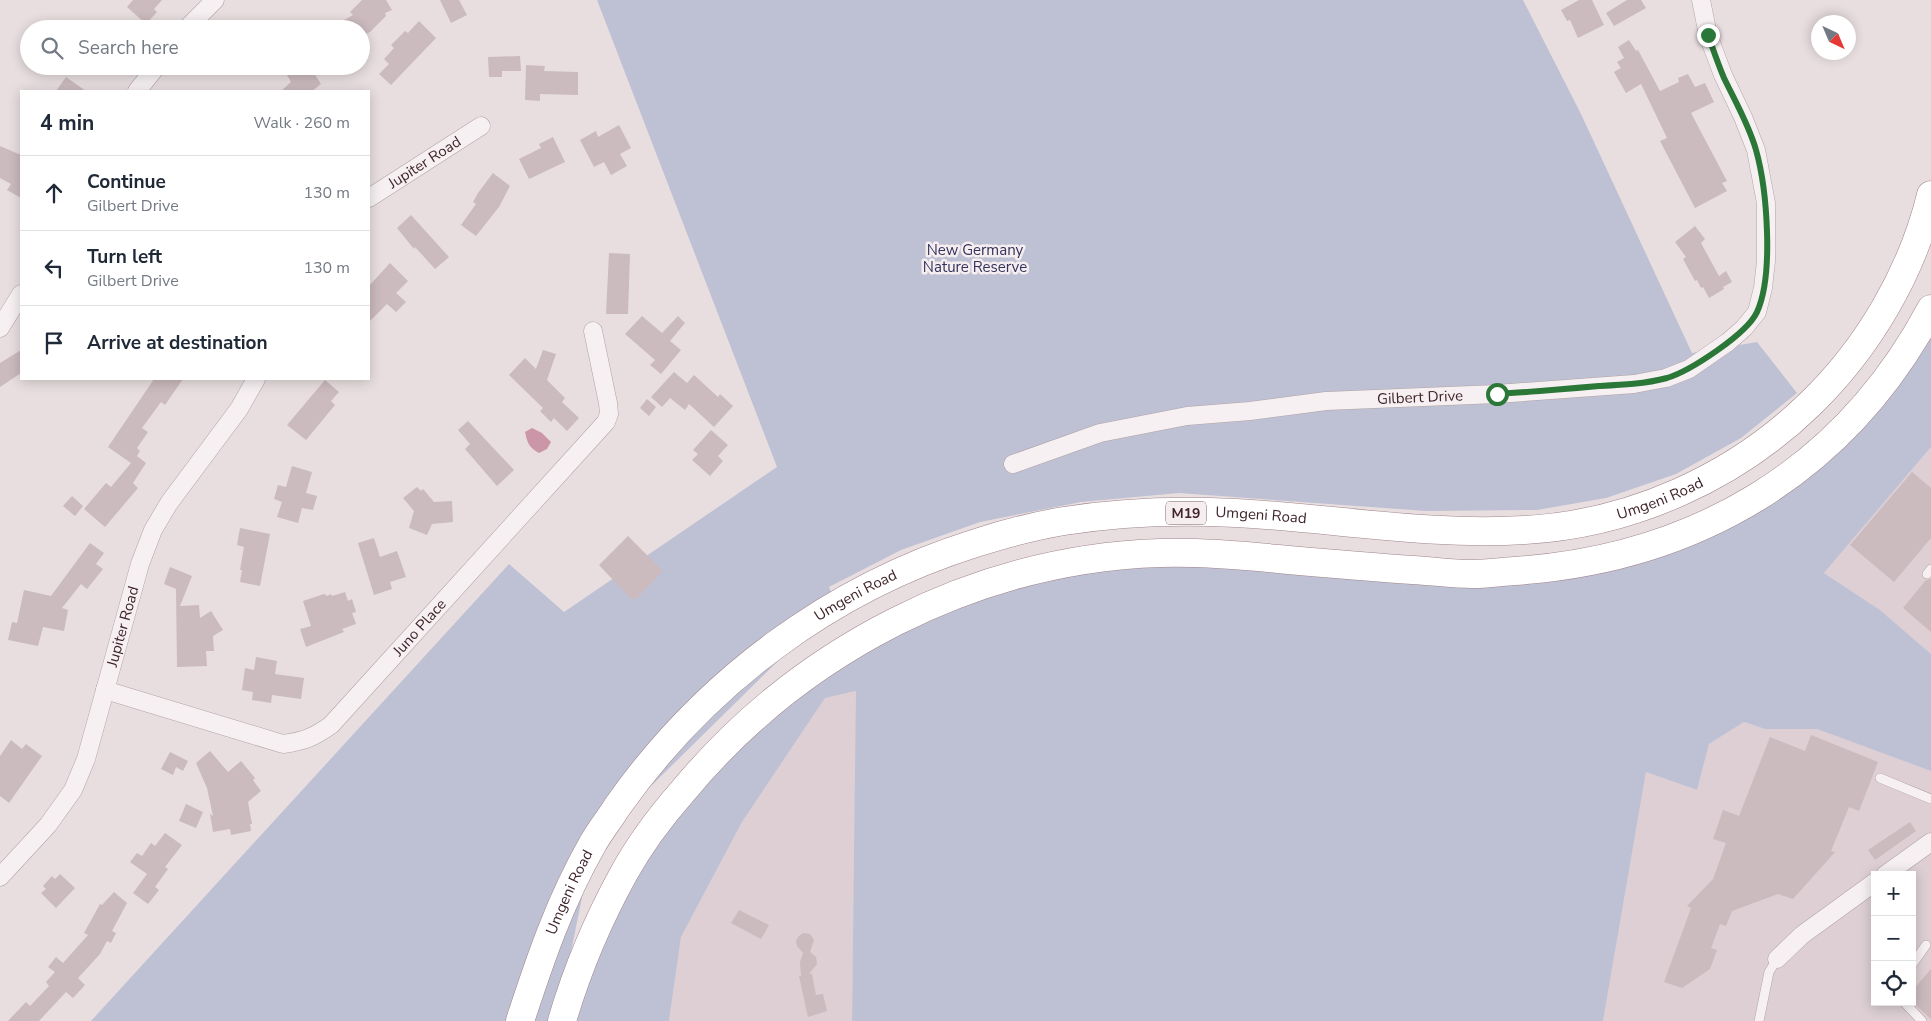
<!DOCTYPE html>
<html lang="en">
<head>
<meta charset="utf-8">
<style>
	body { margin:0; font-family:"Nunito Sans",sans-serif; background:#f2f2f3; color:#1f2937 }
	.controls { position:absolute; right:15px; bottom:15px; display:grid; overflow:hidden; border-radius:0px; box-shadow:0 2px 12px #0003 }
	.controls button { width:45px; height:45px; display:grid; place-items:center; padding:0; border:0; border-bottom:1px solid #e0e1e3; background:#fff; color:#1f2937; font:25px sans-serif }
	.compass { position:absolute; left:1811px; top:15px; width:45px; height:45px; border-radius:50%; background:#fff; box-shadow:0 2px 12px #0003; rotate:136deg }
	.stop { position:absolute; width:15px; height:15px; margin:-11px; border:4px solid #2b7738; border-radius:50%; background:#fff }
	.stop.end { background:#2b7738; border-color:#fff; box-shadow:0 1px 5px #0008 }
	.list { margin:0; padding:0; list-style:none }
	h2 { display:flex; justify-content:space-between; align-items:center; height:65px; margin:0; padding:0 20px; font-size:21px }
	h2 small { font-size:16px; font-weight:400; color:#747a83 }
	.list li { display:grid; grid-template-columns:32px 1fr auto; gap:15px; align-items:center; box-sizing:border-box; height:75px; padding:0 20px; border-top:1px solid #e0e1e3 }
	.list b { display:block; font-size:19px; white-space:nowrap }
	.list p { margin:0; font-size:16px; white-space:nowrap; color:#747a83 }
	.list em { font-size:16px; font-style:normal; color:#747a83 }
	.icon { flex:none; width:28px; height:28px; fill:none; stroke:currentColor; stroke-width:2; stroke-linecap:round; stroke-linejoin:round }
	.map { position:relative; flex:none; width:1931px; height:1021px; overflow:hidden }
	.search { position:absolute; background:#fff; box-shadow:0 2px 12px #0003; left:20px; top:20px; width:350px; height:55px; display:flex; align-items:center; gap:12px; box-sizing:border-box; padding:0 18px; border-radius:28px; color:#747a83; font-size:19px }
	.panel { position:absolute; background:#fff; box-shadow:0 2px 12px #0003; left:20px; top:90px; width:350px; height:290px; border-radius:0px }
	.map>svg:first-child { display:block }
	.built { fill:#ddcfd3; fill-rule:evenodd }
	.green { fill:#bec0d3 }
	.water { fill:#cb96a7 }
	.building { fill:#cbbabe }
	.lines { fill:none; stroke-linecap:round; stroke-linejoin:round }
	.service-casing { stroke:#b2a3a6; stroke-width:10 }
	.minor-casing { stroke:#b2a3a6; stroke-width:19 }
	.motorway-casing { stroke:#a0848b; stroke-width:29 }
	.service { stroke:#f6f0f2; stroke-width:9 }
	.minor { stroke:#f6f0f2; stroke-width:18 }
	.motorway { stroke:#fff; stroke-width:28 }
	.route { stroke:#2b7738; stroke-width:6 }
	.labels { text-anchor:middle; stroke-width:5; stroke-linejoin:round; paint-order:stroke }
	.shield { fill:#f6edef; stroke:#776266; stroke-width:1 }
	.shield-label { font-size:14px; font-weight:bold; fill:#40262b }
	.street-label { font-size:15px; fill:#40262b; stroke:#f6edef }
	.park-label { font-size:15px; fill:#32345d; stroke:#f6edef }
</style>
</head>
<body>
<div class="map">
<svg width="1931" height="1021" viewBox="0 0 1931 1021">
	<rect width="100%" height="100%" fill="#e8dee0"/>
	<path class="built" d="M1931 447V654L1880 610 1824 573Z
		M857 691 852 1021H669L681 937 742 822 825 698Z
		M1744 722 1765 729H1817L1931 771V1021H1603L1646 772 1697 790 1709 744ZM1875 875H1912V1002H1875Z"/>
	<path class="green" d="M597 0H1523L1581 114 1692 353 1757 342 1797 393 1741 438 1676 474 1606 498 1537 510 1426 511 1179 493 1081 502 980 522 901 550 829 587 836 604 593 843 557 1021H91L509 564 564 612 777 467Z
		M1931 312V447L1824 573 1880 610 1931 654V771L1817 729H1765L1744 722 1709 744 1697 790 1646 772 1603 1021H852L856 691 825 698 742 822 681 937 669 1021H565L593 938 707 764 903 620 1106 558 1541 571 1783 482Z"/>
	<path class="water" d="M532 428 542 433 551 442 547 449 539 453C529 448 527 442 525 432Z"/>
	<path class="building" d="M133 0H162L154 9 157 12 146 24 127 7Z
		M362 0H386L392 10 385 13 386 16 370 32 361 36V29H328L353 15 350 12Z
		M440 0H459L467 15 451 23Z
		M1579 0H1592L1604 25 1578 38 1570 20 1567 21 1561 10Z
		M1627 0H1641L1646 8 1614 26 1606 13Z
		M419 21 436 38 391 85 379 74 389 64 384 59 394 48 391 45 405 31 408 33Z
		M1629 40 1636 51 1638 50 1660 91 1679 82 1678 78 1688 74 1695 87 1705 83 1714 102 1691 113 1727 181 1722 183 1727 191 1695 208 1660 141 1667 138 1641 84 1626 93 1614 72 1621 68 1617 62 1624 58 1618 47Z
		M520 56 521 71H502V77H489L488 57Z
		M526 65 545 66 544 71 578 72V95L540 94V101L525 100Z
		M298 66H305L310 72 312 70 321 84 312 91H281L291 82 287 75Z
		M66 77 86 91H56Z
		M619 125 631 148 620 154 627 166 611 175 604 162 594 167 580 140 596 131 598 137Z
		M553 137 565 162 529 179 519 159 541 148 539 144Z
		M0 146 21 155V198L7 190 11 184 0 178Z
		M493 173 510 186 499 207 476 236 461 225 476 204 473 202 478 193Z
		M411 215 449 257 435 269 415 247 414 249 397 228Z
		M1695 226 1705 239 1701 243 1719 276 1726 271 1732 282 1723 287 1724 289 1709 298 1703 287 1701 288 1697 280 1695 281 1683 259 1686 257 1675 242Z
		M609 253 630 254 628 314H606Z
		M390 263 408 281 396 293 406 302 396 312 387 304 369 322V286Z
		M642 316 662 333 678 316 685 323 670 341 681 350 661 374 650 365 655 360 625 334Z
		M21 350V373L0 387V363Z
		M543 350 556 354 547 380 565 398 562 402 579 418 567 431 554 418 551 422 540 411 543 408 509 375 525 358 536 369Z
		M674 372 687 383 694 375 718 397 720 394 733 406 714 427 689 404 685 410 670 398 662 407 651 397Z
		M154 379H183L165 405 161 402 142 428 148 432 137 448 140 451 135 459 137 456 146 463 133 483 138 488 105 527 84 509 106 483 111 487 131 463 108 447Z
		M325 380 339 392 331 401 335 405 306 440 287 425Z
		M647 399 656 407 649 416 640 408Z
		M468 421 514 470 497 486 465 449 470 444 458 430Z
		M711 430 728 445 718 456 723 461 710 476 692 460 698 454 693 450Z
		M292 466 312 472 306 493 317 496 313 510 302 508 298 523 277 517 282 502 274 499 278 485 286 487Z
		M1912 472 1931 488V538L1894 582 1850 545Z
		M417 487 421 491 423 489 434 502 452 501 453 522 432 524 427 535 409 528 414 511 403 498Z
		M72 496 83 506 75 516 63 506Z
		M240 528 270 534 260 586 240 582 242 570H240L244 547 237 545Z
		M628 536 663 571 636 599H631L599 565Z
		M374 538 380 557 397 551 406 577 390 582 392 589 374 595 358 543Z
		M90 543 104 553 96 564 103 569 87 589 81 584 62 608 68 610 64 631 43 627 38 646 8 640 12 622 17 623 24 590 51 596Z
		M170 567 192 576 180 606 199 605 200 618 211 611 223 630 213 636 214 651H206L207 666 177 667 176 589 164 584Z
		M1931 579V632L1903 608 1926 580Z
		M345 592 348 601 352 599 356 612 352 613 356 624 342 629 344 632 306 647 300 629 311 626 303 601 324 594 327 596 331 594 332 596Z
		M256 657 277 661 275 674 304 678 301 699 272 695 271 703 252 700 253 692 242 690 245 668 254 670Z
		M1811 735 1878 762 1859 811 1849 807 1831 851 1835 852 1793 899 1778 894 1732 911 1726 926 1720 924 1711 948 1717 950 1710 969 1682 988 1664 982 1691 908 1687 906 1713 879 1726 843 1713 839 1723 810 1739 816 1770 737 1805 751Z
		M11 740 22 749 26 744 42 756 9 803 0 796V756Z
		M210 751 228 772 241 761 255 778 253 780 261 791 248 802 252 824H250L251 831 231 835 230 829 213 832 210 814 213 816 207 788 196 763Z
		M170 752 188 761 183 771 176 767 173 775 161 769Z
		M186 804 203 812 196 828 179 821Z
		M1910 822 1916 831 1875 860 1868 850Z
		M165 833 182 845 165 867 168 869 155 887 159 890 148 904 133 893 147 874 130 862 137 853 142 856 151 843 155 846Z
		M60 874 75 888 56 908 41 893 46 889 43 886 52 876 55 879Z
		M114 892 127 903 112 931 116 933 111 943 107 941 100 954 78 978 85 985 73 998 66 992 39 1021H8L26 1002 30 1006 49 986 46 982 55 972 48 967 56 957 63 963 88 935 84 933 100 904 102 905Z
		M739 910 769 925 761 939 731 923Z
		M803 933 810 934 814 940 810 952 816 957 817 964 809 974H812L816 995 823 994 827 1011 808 1017 799 976H801L800 962 803 953 797 946 796 941 798 937Z
		M1931 969V1019L1912 1002V991Z"/>
	<g class="lines">
		<g class="service-casing">
			<path id="service" d="M1927 574 1931 569
				M1880 778 1931 799
				M1912 965 1926 945
				M1904 1002 1922 1021
				M1759 1021 1769 972 1777 959"/>
		</g>
		<g class="minor-casing">
			<g id="minor">
				<path d="M186 29 215 0"/>
				<path d="M137 91 157 66"/>
				<path id="s1" d="M369 198 481 126"/>
				<path d="M0 328 21 294"/>
				<path id="s2" d="M1013 464 1100 433 1187 416 1250 411 1326 401 1497 394 1634 384 1666 378 1689 369 1728 342 1744 328 1757 312 1763 288 1766 261V203L1756 150 1743 117 1723 75 1708 35 1701 0"/>
				<path id="s3" d="M105 690 283 744C305 741 314 737 331 725L606 422 609 414 608 403 593 331"/>
				<path d="M1885 875 1931 842"/>
				<path id="s4" d="M0 877 48 825 73 790 86 759 140 564 153 530 169 503 239 409 256 379"/>
				<path d="M1777 959 1802 935 1875 882"/>
			</g>
		</g>
		<g class="motorway-casing">
			<g id="motorway">
				<path id="s5" d="M520 1021C540 960 560 901 592 845 599 832 609 820 617 807 704 683 831 588 976 543 1004 534 1034 526 1064 521 1120 512 1179 510 1236 513 1333 518 1427 536 1525 530 1631 524 1734 478 1810 404 1868 348 1912 273 1931 195"/>
				<path d="M562 1021C577 970 598 920 624 873 640 844 661 816 683 791 800 650 975 559 1160 553 1200 552 1239 555 1278 559 1323 563 1368 567 1413 570 1433 571 1452 574 1472 574 1486 574 1500 572 1514 571 1695 559 1844 472 1931 309"/>
			</g>
		</g>
		<use href="#service" class="service"/>
		<use href="#minor" class="minor"/>
		<use href="#motorway" class="motorway"/>
	</g>
	<g class="lines">
		<path class="route" d="M1497 394C1531 392 1565 389 1599 386 1621 385 1645 384 1667 378 1690 371 1747 334 1757 312 1774 275 1767 189 1756 150 1749 125 1735 101 1724 78 1718 64 1713 49 1708 35"/>
	</g>
	<g class="labels">
		<rect class="shield" x="1166" y="501.5" width="40" height="23" rx="4"/>
		<g class="shield-label">
			<text x="1186" y="518">M19</text>
		</g>
		<g class="street-label">
			<text dy="5" stroke="none"><textPath href="#s1" startOffset="66">Jupiter Road</textPath></text>
			<text dy="5" stroke="none"><textPath href="#s2" startOffset="415">Gilbert Drive</textPath></text>
			<text dy="5" stroke="none"><textPath href="#s5" startOffset="1382">Umgeni Road</textPath></text>
			<text dy="5" stroke="none"><textPath href="#s5" startOffset="978">Umgeni Road</textPath></text>
			<text dy="5" stroke="none"><textPath href="#s5" startOffset="558">Umgeni Road</textPath></text>
			<text dy="5" stroke="none"><textPath href="#s4" startOffset="285">Jupiter Road</textPath></text>
			<text dy="5" stroke="none"><textPath href="#s3" startOffset="370">Juno Place</textPath></text>
			<text dy="5" stroke="none"><textPath href="#s5" startOffset="138">Umgeni Road</textPath></text>
		</g>
		<g class="park-label">
			<text x="975" y="255">New Germany<tspan x="975" dy="17">Nature Reserve</tspan></text>
		</g>
	</g>
</svg>
<div class="controls">
<button>+</button>
<button>−</button>
<button><svg class="icon" aria-label="locate" viewBox="0 0 24 24"><circle cx="12" cy="12" r="6"/><path d="M12 2v4M12 18v4M2 12h4M18 12h4"/></svg></button>
</div>
<svg class="compass" viewBox="-18 -18 36 36"><path d="M0-13l5 13h-10z" fill="#e53935"/><path d="M0 13l5-13h-10z" fill="#747a83"/></svg>
<div class="stop" style="left:1497px;top:394px"></div>
<div class="stop end" style="left:1708px;top:35px"></div>
<div class="search"><svg class="icon" aria-label="search" viewBox="0 0 24 24"><circle cx="10" cy="10" r="6"/><path d="M15 15l6 6"/></svg>Search here</div>
<section class="panel">
<h2>4 min<small>Walk · 260 m</small></h2>
<ul class="list">
<li><svg class="icon" aria-label="ahead" viewBox="0 0 24 24"><path d="M12 20V5M6 11l6-6 6 6"/></svg><div><b>Continue</b><p>Gilbert Drive</p></div><em>130 m</em></li>
<li><svg class="icon" aria-label="left" viewBox="0 0 24 24"><path d="M17 20v-9H6M10 6l-5 5 5 5"/></svg><div><b>Turn left</b><p>Gilbert Drive</p></div><em>130 m</em></li>
<li><svg class="icon" aria-label="arrive" viewBox="0 0 24 24"><path d="M6 21V4h12l-3 4 3 4H6"/></svg><div><b>Arrive at destination</b></div></li>
</ul>
</section>
</div>
</body>
</html>
